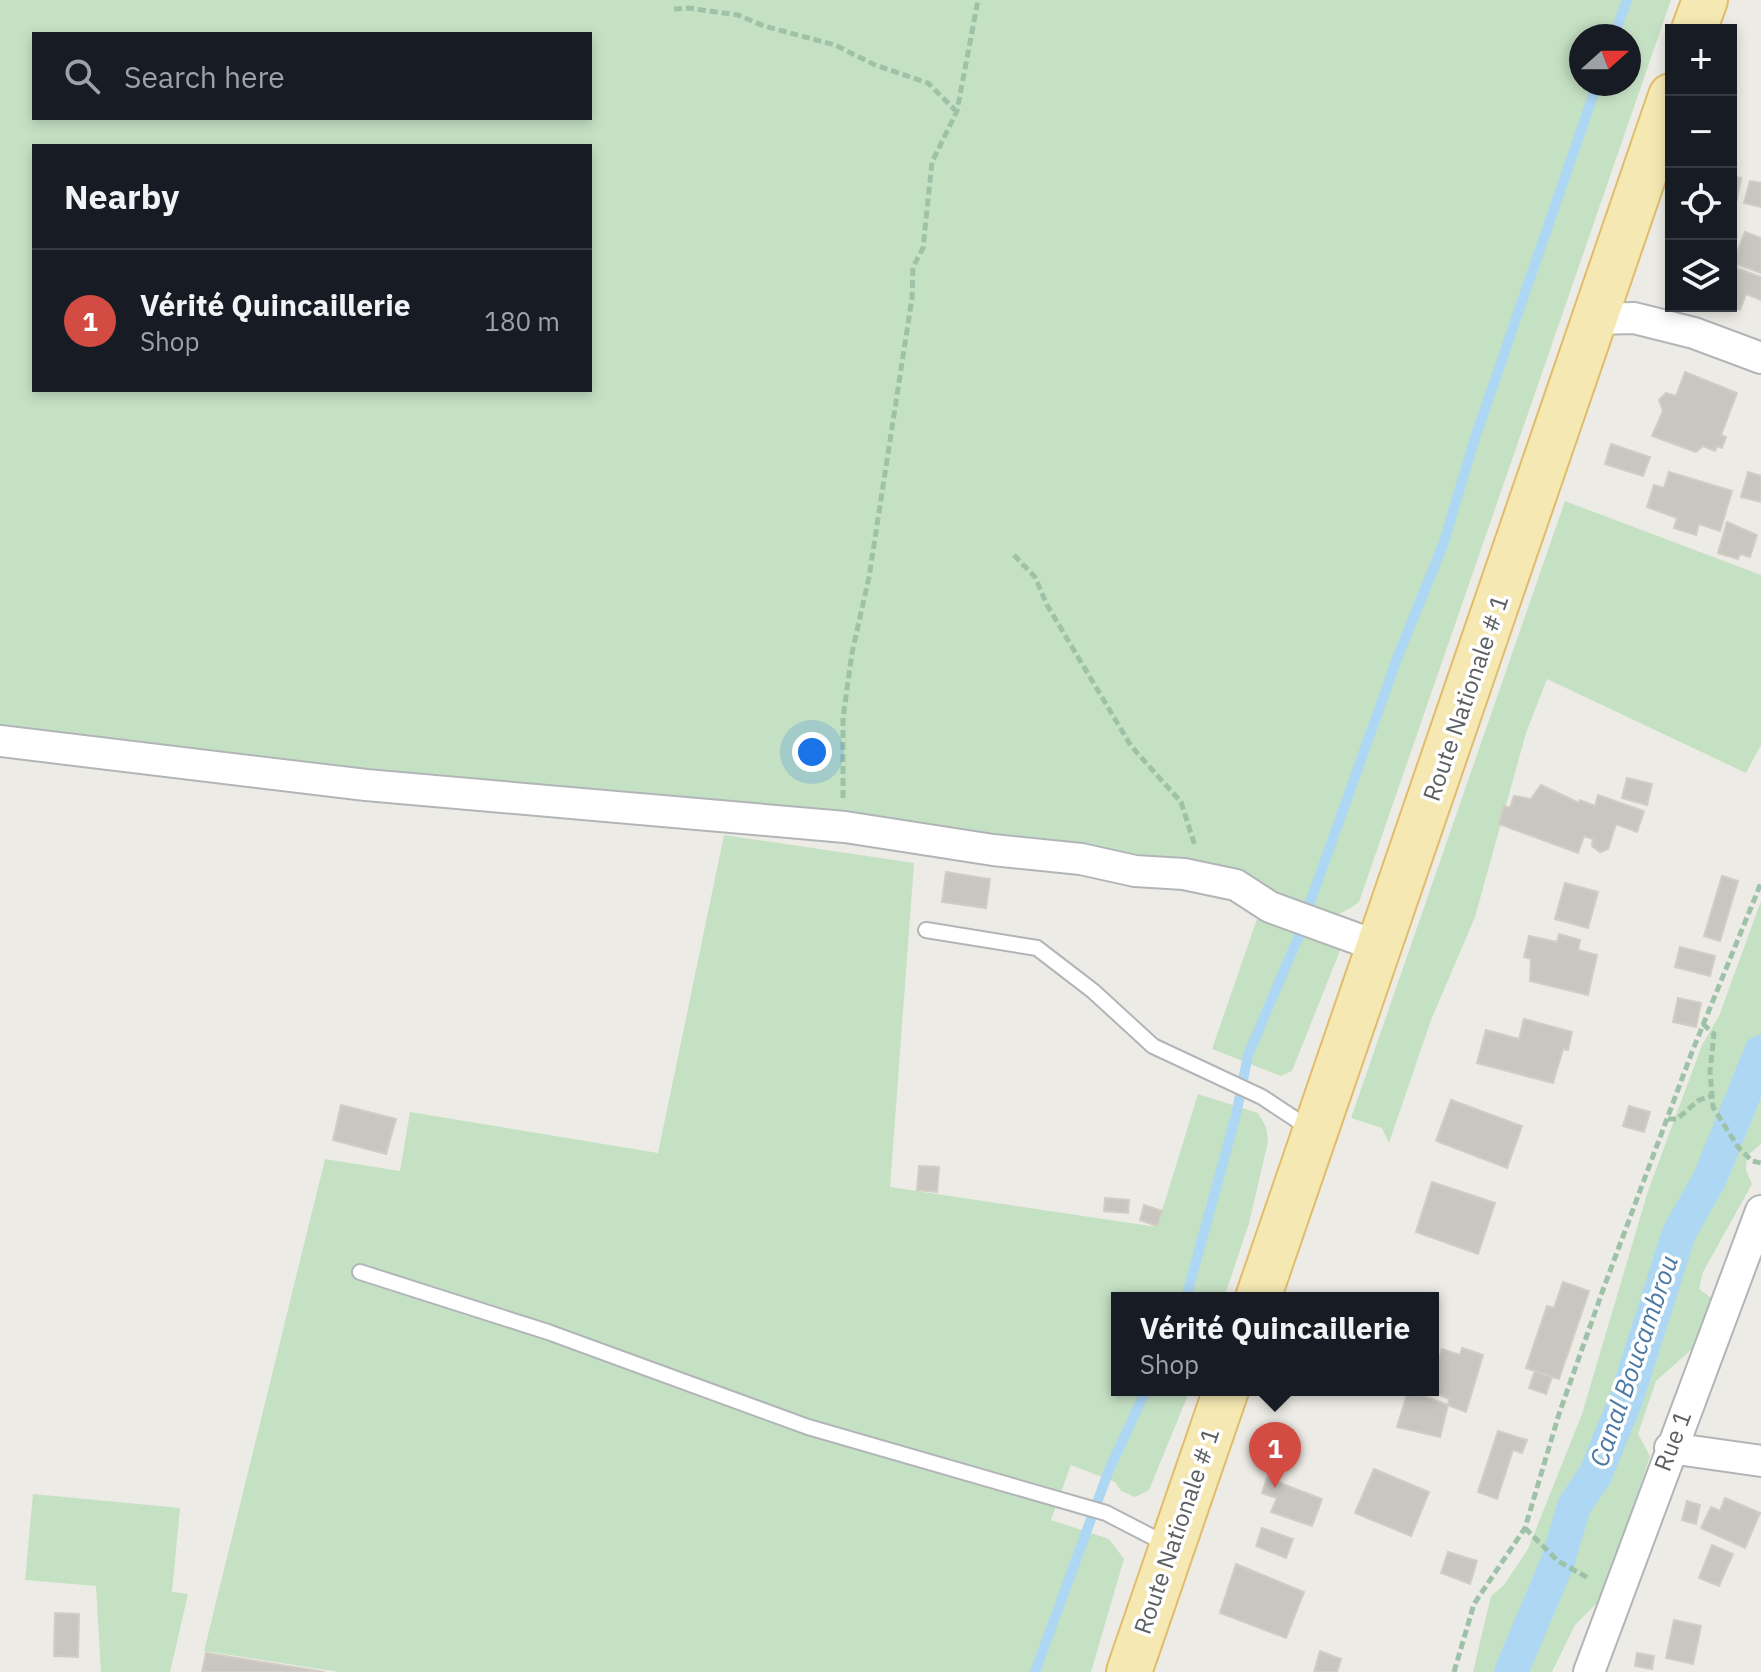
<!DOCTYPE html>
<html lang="en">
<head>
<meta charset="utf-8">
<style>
	body { margin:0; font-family:"IBM Plex Sans",sans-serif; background:#20242c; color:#f1f3f6 }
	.controls { position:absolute; right:24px; top:24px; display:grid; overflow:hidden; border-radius:0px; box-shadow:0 4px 12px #0003 }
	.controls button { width:72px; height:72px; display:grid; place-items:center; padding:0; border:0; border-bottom:2px solid #363941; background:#171b24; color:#f1f3f6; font:40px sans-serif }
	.compass { position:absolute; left:1569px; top:24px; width:72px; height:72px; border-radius:50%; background:#171b24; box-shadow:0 4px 12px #0003; rotate:69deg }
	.you { position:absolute; left:812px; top:752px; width:28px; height:28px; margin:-20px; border:6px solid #fff; border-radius:50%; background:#1a73e8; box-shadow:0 0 0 12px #1a73e833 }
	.badge { display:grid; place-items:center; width:52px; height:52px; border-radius:50%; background:#d34c44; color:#fff; font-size:26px; font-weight:700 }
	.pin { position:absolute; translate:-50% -66px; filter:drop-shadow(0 2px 4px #0008) }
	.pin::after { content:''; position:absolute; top:42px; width:28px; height:24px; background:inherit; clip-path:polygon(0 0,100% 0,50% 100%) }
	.popup { position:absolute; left:1111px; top:1292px; width:328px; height:104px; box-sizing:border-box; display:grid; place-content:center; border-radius:0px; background:#171b24; filter:drop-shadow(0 2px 6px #0005); font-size:26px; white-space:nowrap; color:#9ea1a6 }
	.popup b { font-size:30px; color:#f1f3f6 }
	.popup::after { content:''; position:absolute; left:50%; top:100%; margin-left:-16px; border:16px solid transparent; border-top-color:#171b24 }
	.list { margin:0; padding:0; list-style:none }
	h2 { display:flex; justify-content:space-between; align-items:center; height:104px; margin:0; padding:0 32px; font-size:34px }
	h2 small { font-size:26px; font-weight:400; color:#9ea1a6 }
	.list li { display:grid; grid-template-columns:52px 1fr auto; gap:24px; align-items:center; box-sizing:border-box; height:144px; padding:0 32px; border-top:2px solid #363941 }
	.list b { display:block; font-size:30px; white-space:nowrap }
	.list p { margin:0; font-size:26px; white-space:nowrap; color:#9ea1a6 }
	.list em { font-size:26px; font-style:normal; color:#9ea1a6 }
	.icon { flex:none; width:44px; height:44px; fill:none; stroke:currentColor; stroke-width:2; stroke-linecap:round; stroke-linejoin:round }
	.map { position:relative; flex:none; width:1761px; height:1672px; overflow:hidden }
	.search { position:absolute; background:#171b24; box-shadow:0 4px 12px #0003; left:32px; top:32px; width:560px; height:88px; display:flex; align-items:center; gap:20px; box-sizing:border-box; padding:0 28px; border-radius:0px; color:#9ea1a6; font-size:30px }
	.panel { position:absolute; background:#171b24; box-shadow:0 4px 12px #0003; left:32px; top:144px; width:560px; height:248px; border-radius:0px }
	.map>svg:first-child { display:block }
	.green { fill:#c5e1c4; fill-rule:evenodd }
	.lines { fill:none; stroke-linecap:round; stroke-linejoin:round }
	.stream { stroke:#aed7f4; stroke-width:10 }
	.canal { stroke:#aed7f4; stroke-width:34 }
	.building { fill:#c9c6c1; stroke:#d1cdc4; stroke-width:2 }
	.lane-casing { stroke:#b2b5b8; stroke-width:18 }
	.street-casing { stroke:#b2b5b8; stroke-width:34 }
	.primary-casing { stroke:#e0bc6b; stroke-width:48 }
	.path { stroke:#9ec2a8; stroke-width:5; stroke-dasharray:8 4; stroke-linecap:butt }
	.lane { stroke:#fff; stroke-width:14 }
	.street { stroke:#fff; stroke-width:30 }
	.primary { stroke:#f5e8b2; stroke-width:44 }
	.labels { text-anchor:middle; stroke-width:7; stroke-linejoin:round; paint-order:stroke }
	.street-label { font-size:24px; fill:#5d6063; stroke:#fff }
	.water-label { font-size:26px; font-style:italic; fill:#4c79a4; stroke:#fff }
</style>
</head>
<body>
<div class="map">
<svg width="1761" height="1672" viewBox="0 0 1761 1672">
	<rect width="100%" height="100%" fill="#edebe5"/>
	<path class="green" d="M0 0H1671L1359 902C1349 909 1337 918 1324 916 1298 911 1246 884 1227 866L0 734ZM34 34H590V118H34ZM1581 36H1629V84H1581ZM34 146H590V390H34Z
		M1565 501 1761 575V745L1746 773 1547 679 1526 733 1475 917 1431 1020 1389 1143 1382 1128 1351 1118Z
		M724 835 914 863 890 1187 1157 1227 1198 1094 1258 1113 1266 1127 1268 1142 1249 1223 1224 1298H1117V1390H1190L1149 1490 1135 1497 1121 1491 1115 1482 1071 1465 1051 1520 1109 1539 1124 1559 1091 1672H339L204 1651 325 1159 400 1171 410 1112 658 1153Z
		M1761 901V1040L1707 1172 1674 1226 1638 1352 1614 1417 1586 1480 1568 1510 1541 1590 1504 1672H1473L1491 1596 1504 1585 1528 1549 1582 1414 1648 1191 1702 1045 1719 1016Z
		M1258 916 1341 948 1292 1071 1281 1076 1212 1049Z
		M1761 1082V1144L1747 1156 1746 1170 1752 1184 1703 1272 1699 1289 1713 1299 1692 1349 1656 1381 1638 1434 1650 1456 1611 1579 1598 1602 1575 1625 1552 1672H1519L1560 1578 1636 1389 1693 1225Z
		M33 1494 180 1508 172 1592 188 1594 170 1672H101L96 1586 25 1580Z"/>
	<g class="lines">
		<path class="stream" d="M1614 36 1627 0
			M1307 911 1398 656 1443 545 1476 435 1597 84
			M1186 1298 1236 1115 1248 1055 1303 926
			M1035 1672 1109 1470 1146 1390"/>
		<path class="canal" d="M1511 1672 1558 1561 1574 1506 1595 1475 1626 1400 1679 1233 1710 1178 1761 1052"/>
	</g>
	<path class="building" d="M1731 176 1741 178 1737 199 1731 198Z
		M1750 181 1761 183V207L1744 203Z
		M1745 232 1761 238V273L1733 263Z
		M1731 266 1761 277V300L1746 294 1740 310 1730 306Z
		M1685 372 1737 393 1721 435 1726 437 1722 448 1717 446 1715 451 1703 446 1696 452 1652 436 1663 411 1659 400 1666 393 1676 396Z
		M1611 444 1650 457 1643 476 1605 464Z
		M1669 472 1732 491 1720 531 1699 524 1696 535 1674 528 1677 518 1647 507 1654 485 1664 488Z
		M1748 472 1761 476V502L1741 497Z
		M1727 522 1757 535 1750 557 1740 554 1738 559 1718 553Z
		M1627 778 1652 784 1647 805 1622 798Z
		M1541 785 1579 803 1580 800 1595 806 1598 795 1644 811 1637 832 1616 824 1608 849 1600 852 1592 846 1593 839 1584 836 1578 853 1499 824 1504 806 1510 808 1514 796 1531 799Z
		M946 872 990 879 986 908 942 902Z
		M1722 876 1738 881 1720 941 1704 936Z
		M1565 883 1598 892 1588 928 1555 919Z
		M1559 934 1580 940 1578 950 1597 955 1588 995 1530 981 1531 959 1524 957 1529 936 1557 942Z
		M1680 947 1715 956 1710 976 1675 967Z
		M1678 998 1701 1003 1696 1027 1673 1022Z
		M1524 1019 1572 1032 1568 1050 1563 1049 1553 1083 1477 1063 1486 1030 1519 1039Z
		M1451 1100 1522 1126 1507 1168 1436 1141Z
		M341 1105 396 1119 386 1154 333 1140Z
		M1629 1106 1650 1112 1644 1132 1623 1126Z
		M919 1166 939 1167 937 1192 917 1190Z
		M1432 1182 1495 1203 1478 1254 1416 1232Z
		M1105 1198 1129 1200 1128 1213 1104 1211Z
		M1144 1205 1162 1211 1157 1226 1140 1220Z
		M1563 1282 1589 1291 1559 1379 1526 1368 1547 1306 1554 1308Z
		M1462 1348 1483 1355 1466 1412 1448 1405 1449 1399 1428 1390H1433V1369L1436 1370 1442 1349 1460 1355Z
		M1535 1371 1552 1377 1546 1394 1529 1388Z
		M1408 1391 1448 1405 1440 1437 1397 1427Z
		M1498 1431 1527 1440 1522 1453 1513 1450 1497 1499 1478 1492Z
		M1374 1469 1429 1492 1411 1536 1355 1513Z
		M1267 1478 1322 1499 1312 1526 1271 1512 1277 1498 1262 1493Z
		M1725 1498 1760 1513 1745 1548 1701 1528 1711 1507 1720 1511Z
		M1687 1501 1700 1505 1696 1524 1682 1520Z
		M1262 1528 1293 1539 1286 1558 1256 1546Z
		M1712 1545 1733 1554 1719 1586 1699 1578Z
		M1448 1552 1477 1561 1470 1584 1441 1573Z
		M1236 1564 1304 1592 1286 1638 1220 1613Z
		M55 1613 79 1614 78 1657 54 1656Z
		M1674 1620 1701 1626 1693 1664 1666 1658Z
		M1320 1651 1341 1659 1337 1672H1314Z
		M206 1653 325 1672H202Z
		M1637 1653 1654 1656 1652 1669 1635 1666Z"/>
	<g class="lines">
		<g class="lane-casing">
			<path id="lane" d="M926 930 1037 948 1093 991 1153 1046 1262 1097 1312 1130
				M360 1272 548 1332 808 1427 1106 1513 1166 1544"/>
		</g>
		<g class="street-casing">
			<path id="street" d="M1595 319 1634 318 1694 333 1761 358
				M0 741 366 785 845 827 993 850 1081 859 1135 871 1184 874 1236 885 1270 907 1377 946
				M1670 1448 1761 1461
				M1589 1672 1761 1211"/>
		</g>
		<g class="primary-casing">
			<path id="primary" d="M1694 30 1705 0
				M1258 1298 1671 96
				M1129 1672 1226 1390"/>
		</g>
		<path class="path" d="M674 9 688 8 738 15 764 26 835 45 875 65 928 83 956 111
			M1014 555 1035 577 1047 605 1131 746 1181 802 1195 846
			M843 798V718L852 653 869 577 912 298 913 267 923 248 932 162 957 111 978 0
			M1703 1024 1714 1034 1710 1071 1713 1107 1738 1147 1752 1161 1761 1163
			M1668 1119H1677L1699 1100 1714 1095
			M1525 1528 1558 1561 1590 1579
			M1454 1672 1474 1604 1525 1528 1559 1414 1604 1287 1692 1052 1761 883"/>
		<use href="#lane" class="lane"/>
		<use href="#street" class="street"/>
		<use href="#primary" class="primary"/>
	</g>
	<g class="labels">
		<g class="street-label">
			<text transform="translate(1466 698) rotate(-71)" y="8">Route Nationale # 1</text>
			<text transform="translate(1673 1441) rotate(-69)" y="8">Rue 1</text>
			<text transform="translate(1177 1531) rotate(-71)" y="8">Route Nationale # 1</text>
		</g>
		<g class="water-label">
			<text transform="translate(1634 1361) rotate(-71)" y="9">Canal Boucambrou</text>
		</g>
	</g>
</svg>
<div class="controls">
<button>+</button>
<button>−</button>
<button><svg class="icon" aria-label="locate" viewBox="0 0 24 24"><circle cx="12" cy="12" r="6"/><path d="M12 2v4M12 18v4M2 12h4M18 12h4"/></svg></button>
<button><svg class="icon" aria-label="layers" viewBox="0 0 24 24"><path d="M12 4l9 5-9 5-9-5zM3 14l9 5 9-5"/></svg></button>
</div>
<svg class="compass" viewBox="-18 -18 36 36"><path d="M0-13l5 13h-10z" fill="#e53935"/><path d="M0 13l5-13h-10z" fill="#9ea1a6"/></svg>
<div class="you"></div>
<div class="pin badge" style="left:1275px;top:1488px">1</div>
<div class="popup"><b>Vérité Quincaillerie</b>Shop</div>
<div class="search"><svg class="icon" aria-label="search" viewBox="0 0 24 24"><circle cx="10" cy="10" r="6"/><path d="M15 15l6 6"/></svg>Search here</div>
<section class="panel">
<h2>Nearby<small></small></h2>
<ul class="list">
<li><span class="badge">1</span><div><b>Vérité Quincaillerie</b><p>Shop</p></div><em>180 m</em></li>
</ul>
</section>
</div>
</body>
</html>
